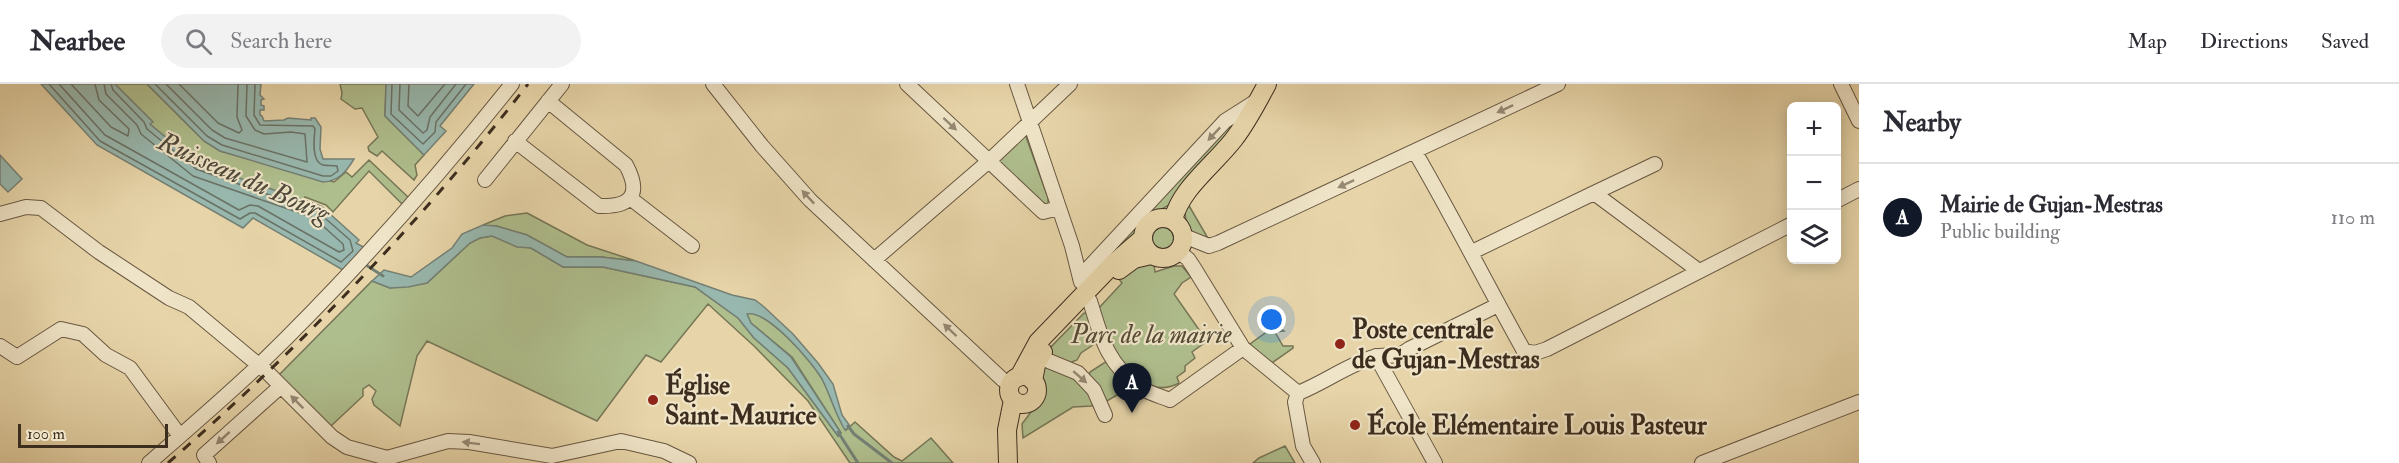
<!DOCTYPE html>
<html lang="en">
<head>
<meta charset="utf-8">
<style>
	body { margin:0; font-family:"IM FELL Double Pica",serif; background:#f2f2f3; color:#2b2b33 }
	.controls { position:absolute; right:18px; top:18px; display:grid; overflow:hidden; border-radius:9px; box-shadow:0 3px 15px #0003 }
	.controls button { width:54px; height:54px; display:grid; place-items:center; padding:0; border:0; border-bottom:2px solid #e1e1e2; background:#fff; color:#2b2b33; font:30px sans-serif }
	.scale { position:absolute; left:18px; bottom:15px; width:150px; box-sizing:border-box; padding-left:6px; border:3px solid #3d2d1f; border-top:0; font-size:16px; line-height:21px; white-space:nowrap; color:#3d2d1f; -webkit-text-stroke:4px #efe4c7; paint-order:stroke }
	.you { position:absolute; left:1272px; top:236px; width:21px; height:21px; margin:-15px; border:4px solid #fff; border-radius:50%; background:#1a73e8; box-shadow:0 0 0 9px #1a73e833 }
	.badge { display:grid; place-items:center; width:39px; height:39px; border-radius:50%; background:#111827; color:#fff; font-size:20px; font-weight:700 }
	.pin { position:absolute; translate:-50% -50px; filter:drop-shadow(0 2px 3px #0008) }
	.pin::after { content:''; position:absolute; top:32px; width:21px; height:18px; background:inherit; clip-path:polygon(0 0,100% 0,50% 100%) }
	.list { margin:0; padding:0; list-style:none }
	h2 { display:flex; justify-content:space-between; align-items:center; height:78px; margin:0; padding:0 24px; font-size:26px }
	h2 small { font-size:20px; font-weight:400; color:#7c7c81 }
	.list li { display:grid; grid-template-columns:39px 1fr auto; gap:18px; align-items:center; box-sizing:border-box; height:108px; padding:0 24px; border-top:2px solid #e1e1e2 }
	.list b { display:block; font-size:22px; white-space:nowrap }
	.list p { margin:0; font-size:20px; white-space:nowrap; color:#7c7c81 }
	.list em { font-size:20px; font-style:normal; color:#7c7c81 }
	.icon { flex:none; width:33px; height:33px; fill:none; stroke:currentColor; stroke-width:2; stroke-linecap:round; stroke-linejoin:round }
	.map { position:relative; flex:none; width:1859px; height:379px; overflow:hidden }
	header { display:flex; align-items:center; gap:36px; box-sizing:border-box; height:84px; padding:0 30px; background:#fff; border-bottom:2px solid #e1e1e2 }
	header strong { font-size:28px }
	nav { display:flex; gap:33px; margin-inline-start:auto; font-size:21px }
	.search { width:420px; height:54px; background:#f2f2f3; display:flex; align-items:center; gap:15px; box-sizing:border-box; padding:0 21px; border-radius:33px; color:#7c7c81; font-size:22px }
	main { display:flex }
	aside { flex:1; background:#fff }
	.map>svg:first-child { display:block }
	.green { fill:#afbe8d; stroke:#767656; stroke-width:1.5 }
	.water { fill:#98b8af; stroke:#748075; stroke-width:1.5 }
	.lines { fill:none; stroke-linecap:round; stroke-linejoin:round }
	.shore { stroke:#6a7267; stroke-width:1.5 }
	.stream { stroke:#748075; stroke-width:3 }
	.minor-casing { stroke:#685742; stroke-width:16 }
	.major-casing { stroke:#3d2d1f; stroke-width:20 }
	.minor { stroke:#efe4c7; stroke-width:14 }
	.major { stroke:#e7d5a9; stroke-width:18 }
	.rail { stroke:#3d2d1f; stroke-width:3; stroke-dasharray:10 10; stroke-linecap:butt }
	.oneway { fill:#968873 }
	.poi-dot { fill:#8f2418; stroke:#efe4c7; stroke-width:2 }
	.labels { text-anchor:middle; stroke-width:4.5; stroke-linejoin:round; paint-order:stroke }
	.poi-label { font-size:26px; font-weight:bold; fill:#3d2d1f; stroke:#efe4c7; text-anchor:start }
	.park-label { font-size:26px; font-style:italic; fill:#544a35; stroke:#efe4c7 }
	.water-label { font-size:27px; font-style:italic; fill:#4f493c; stroke:#efe4c7 }
</style>
</head>
<body>
<header>
<strong>Nearbee</strong>
<div class="search"><svg class="icon" aria-label="search" viewBox="0 0 24 24"><circle cx="10" cy="10" r="6"/><path d="M15 15l6 6"/></svg>Search here</div>
<nav><a>Map</a><a>Directions</a><a>Saved</a></nav>
</header>
<main>
<div class="map">
<svg width="1859" height="379" viewBox="0 0 1859 379">
	<rect width="100%" height="100%" fill="#e7d5a9"/>
	<filter id="stains"><feTurbulence type="fractalNoise" baseFrequency=".00333" numOctaves="4"/><feColorMatrix values="0 0 0 0 .2 0 0 0 0 .09 0 0 0 0 .02 0 0 0 .5 -.17"/></filter>
	<radialGradient id="worn" r=".72"><stop offset=".6" stop-color="#630" stop-opacity="0"/><stop offset="1" stop-color="#630" stop-opacity=".3"/></radialGradient>
	<path class="green" d="M81 0H147L204 57 220 67 334 98 346 88 352 93 369 76 409 114 403 121 369 87 333 128 326 121 305 113 304 116 217 96Z
		M340 0H386L385 32 424 71 415 81 417 91 414 96 382 67 377 72 369 67 368 63 378 53 362 24 355 25 341 15 342 9Z
		M1230 39 1235 41 1169 121 1144 135 1136 150 1097 181Z
		M1025 50 1048 114V122H1043L999 78 1000 72Z
		M1188 120 1209 156C1189 148 1185 147 1185 124Z
		M527 129 587 161 636 177 601 173H567L527 151 496 142 483 141 505 132Z
		M1150 155a12 12 0 1 1 24 0a12 12 0 1 1-24 0Z
		M492 152 531 164 563 183H603L695 203 738 234 754 254 788 284 838 352 841 349 792 273 751 239 746 229C767 226 812 277 822 295 831 312 835 330 846 346L855 338 894 373 902 377 931 354 953 379H850L808 317 754 262 708 220 661 278 646 271 597 337 427 257 417 272 400 342 374 321 372 315 376 307 369 301 363 305V312L331 342 279 291 372 197 390 204 427 199 470 159 480 154Z
		M1142 177 1154 181 1155 188 1174 182H1182L1191 193 1182 199 1174 210 1207 257 1192 268 1195 274 1185 282V287L1177 293 1179 299C1153 313 1126 292 1115 269 1108 255 1103 239 1098 225L1122 199 1118 194Z
		M1084 229 1088 230 1096 259 1081 269 1077 276 1069 279 1049 271 1047 267Z
		M1278 243 1284 247 1275 248 1283 262H1293V264L1269 281 1257 271 1250 260 1272 244Z
		M1107 277 1127 301V305L1107 317 1089 292 1090 288Z
		M1046 282C1068 290 1084 297 1093 319L1092 322 1073 323 1023 354 1022 340 1043 312 1044 298 1040 293 1041 286Z
		M1285 362 1295 379H1253L1259 374Z"/>
	<path class="water" d="M41 0H115L153 38 150 40 198 80 321 122 359 156 356 159 365 164 343 186 253 134 243 144 97 61Z
		M147 0H261L260 11 264 15 261 16V21L264 22V26H260V31L262 32 264 37 284 36 288 34 311 36V34H315L321 43 320 65 323 75H354C346 88 339 97 323 98L220 67 204 57Z
		M386 0H474L440 42 446 47 424 71 385 32Z
		M0 71 22 95 8 108 0 100Z
		M483 141 496 142 527 151 567 173H601L636 177 732 211 755 216 763 222 793 250 818 279 833 300 842 331 850 342 845 346C835 330 831 312 822 295 812 278 767 225 747 230L751 239 791 273 841 349 838 352 788 284 754 254 738 234 695 203 603 183H563L531 164 517 163 492 152 480 154 470 159 427 199 408 203 390 204 372 197 384 186 411 193 452 164 462 150Z"/>
	<g class="lines">
		<path class="shore" d="M49 0 100 57 240 135 250 129H255L341 178 353 167 350 156 318 128 196 85 147 45 144 38 113 6 111 0
			M59 0 105 51 239 126 250 121 258 122 339 168 344 166 343 160 314 134 193 92 141 50 137 41 106 10 104 0
			M71 0 111 43 128 52 129 45 99 16 95 0
			M155 0 207 52 222 61 323 92H331L338 87 337 82C333 81 327 82 323 81 311 78 314 54 315 45L313 42 260 41 254 31 255 0
			M166 0 212 46 225 54 307 78 305 50 291 48 264 50 255 46 246 32 247 0
			M179 0 218 39 239 49 242 46 237 33 238 0
			M392 0 391 30 423 60 435 48 436 38 466 0
			M400 0 399 26 423 49 427 46 430 33 456 0
			M409 0 408 22 418 32 445 0"/>
		<path class="stream" d="M363 179 383 192
			M848 342 854 350 892 379
			M838 348 858 379"/>
		<g class="minor-casing">
			<path id="minor" d="M713 0 762 62 810 116 1003 296 1011 299
				M907 0 1043 128 1059 124
				M1017 0 1072 162 1081 198
				M1841 0 1859 37
				M515 57 599 122C631 123 642 111 626 81L548 17
				M1415 68C1453 133 1487 201 1524 267L1535 269 1547 265 1792 140
				M485 96 562 0
				M1594 109 1655 80
				M630 114 692 162
				M1836 117 1859 105
				M0 130 26 123 41 124 99 168 169 214 189 223 267 288 332 353 347 363 387 374 448 357 469 358 552 372 621 357 664 367 689 379
				M1184 152 1209 162 1218 159 1558 0
				M1179 168 1188 175 1194 184 1243 264 1298 309C1324 299 1347 281 1374 273 1389 269 1395 276 1409 265L1498 221
				M1472 168 1594 109 1699 187
				M874 176 989 77 1070 0
				M1081 192 1225 37 1258 16
				M1090 217C1101 253 1107 280 1140 303 1148 309 1160 312 1170 316L1243 264
				M0 262 17 273 61 245 83 250 106 271 130 284 180 352
				M1376 272 1435 379
				M1039 273 1078 289 1094 306 1105 331
				M1298 309 1295 318 1303 362 1313 379
				M149 379C186 347 223 315 258 282 349 194 433 99 512 0
				M209 379 204 371 281 302
				M1702 379 1859 318"/>
		</g>
		<g class="major-casing">
			<path id="major" d="M1143 154a20 20 0 1 1 40 0a20 20 0 1 1-40 0Z
				M1173 136C1181 104 1214 81 1234 55 1247 38 1257 19 1267 0
				M1119 186 1134 175 1151 171
				M1009 306a14 14 0 1 1 28 0a14 14 0 1 1-28 0Z
				M1019 293 1038 258 1114 179 1143 154
				M1033 297 1036 281 1043 268
				M1008 379 1007 346 1013 316"/>
		</g>
		<use href="#minor" class="minor"/>
		<use href="#major" class="major"/>
		<path class="rail" d="M168 379C298 266 423 136 528 0"/>
	</g>
	<defs><path id="oneway-solid" d="M-6-.8H1V-3.2L6.5 0L1 3.2V.8H-6Z" transform="scale(1.5)"/></defs>
	<g class="oneway">
		<use href="#oneway-solid" transform="translate(1505 25) rotate(155)"/>
		<use href="#oneway-solid" transform="translate(950 40) rotate(43)"/>
		<use href="#oneway-solid" transform="translate(1214 50) rotate(133)"/>
		<use href="#oneway-solid" transform="translate(1346 100) rotate(155)"/>
		<use href="#oneway-solid" transform="translate(808 113) rotate(-133)"/>
		<use href="#oneway-solid" transform="translate(950 246) rotate(-137)"/>
		<use href="#oneway-solid" transform="translate(1080 293) rotate(41)"/>
		<use href="#oneway-solid" transform="translate(297 318) rotate(-135)"/>
		<use href="#oneway-solid" transform="translate(223 354) rotate(138)"/>
		<use href="#oneway-solid" transform="translate(471 359) rotate(-173)"/>
	</g>
	<g class="poi-dot">
		<circle cx="1340" cy="260" r="6"/>
		<circle cx="653" cy="316" r="6"/>
		<circle cx="1355" cy="341" r="6"/>
	</g>
	<g class="labels">
		<g class="poi-label">
			<text x="1352" y="254">Poste centrale<tspan x="1352" dy="30">de Gujan-Mestras</tspan></text>
			<text x="665" y="310">Église<tspan x="665" dy="30">Saint-Maurice</tspan></text>
			<text x="1367" y="350">École Elémentaire Louis Pasteur</text>
		</g>
		<g class="park-label">
			<text x="1151" y="259">Parc de la mairie</text>
		</g>
		<g class="water-label">
			<text transform="translate(244 93) rotate(24)" y="9">Ruisseau du Bourg</text>
		</g>
	</g>
	<rect width="100%" height="100%" filter="url(#stains)"/>
	<rect width="100%" height="100%" fill="url(#worn)"/>
</svg>
<div class="controls">
<button>+</button>
<button>−</button>
<button><svg class="icon" aria-label="layers" viewBox="0 0 24 24"><path d="M12 4l9 5-9 5-9-5zM3 14l9 5 9-5"/></svg></button>
</div>
<div class="scale">100 m</div>
<div class="you"></div>
<div class="pin badge" style="left:1132px;top:329px">A</div>
</div>
<aside>
<h2>Nearby<small></small></h2>
<ul class="list">
<li><span class="badge">A</span><div><b>Mairie de Gujan-Mestras</b><p>Public building</p></div><em>110 m</em></li>
</ul>
</aside>
</main>
</body>
</html>
